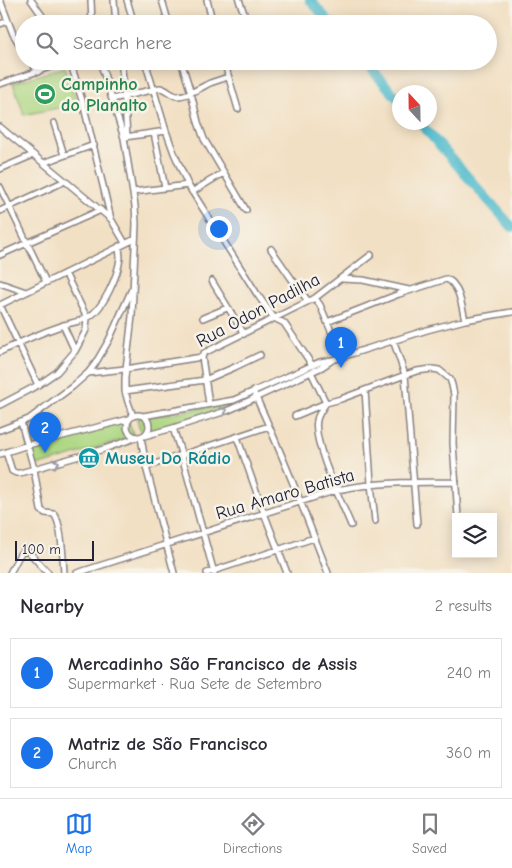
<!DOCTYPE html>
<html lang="en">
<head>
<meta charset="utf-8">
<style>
	body { margin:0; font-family:"Comic Neue",sans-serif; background:#f7f7f7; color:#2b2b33 }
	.controls { position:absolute; right:15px; bottom:15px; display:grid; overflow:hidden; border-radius:0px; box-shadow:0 2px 12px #0003 }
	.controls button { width:45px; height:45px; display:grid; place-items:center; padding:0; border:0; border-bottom:1px solid #e1e1e2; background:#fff; color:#2b2b33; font:25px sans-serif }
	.compass { position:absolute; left:392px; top:85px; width:45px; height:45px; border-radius:50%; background:#fff; box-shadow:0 2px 12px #0003; rotate:338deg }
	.scale { position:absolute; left:15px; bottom:12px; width:79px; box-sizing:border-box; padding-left:5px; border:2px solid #22223b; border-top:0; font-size:14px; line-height:18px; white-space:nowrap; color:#22223b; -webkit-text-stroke:4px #f7f3e8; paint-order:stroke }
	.you { position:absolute; left:218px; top:228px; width:18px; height:18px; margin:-12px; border:4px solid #fff; border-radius:50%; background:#1a73e8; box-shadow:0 0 0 8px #1a73e833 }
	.badge { display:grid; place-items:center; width:32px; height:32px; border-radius:50%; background:#1a73e8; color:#fff; font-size:16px; font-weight:700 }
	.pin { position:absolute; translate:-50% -41px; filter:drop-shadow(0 1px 2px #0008) }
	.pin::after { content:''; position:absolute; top:26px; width:18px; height:15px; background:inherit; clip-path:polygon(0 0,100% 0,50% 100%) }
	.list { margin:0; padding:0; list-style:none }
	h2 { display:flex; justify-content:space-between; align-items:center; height:65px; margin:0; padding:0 20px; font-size:21px }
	h2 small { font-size:16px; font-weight:400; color:#7c7c81 }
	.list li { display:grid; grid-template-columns:32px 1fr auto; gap:15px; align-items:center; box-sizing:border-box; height:70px; margin:0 10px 10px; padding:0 10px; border:1px solid #e1e1e2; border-radius:0px }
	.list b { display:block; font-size:19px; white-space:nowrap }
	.list p { margin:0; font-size:16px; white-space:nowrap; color:#7c7c81 }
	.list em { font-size:16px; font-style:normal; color:#7c7c81 }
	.icon { flex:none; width:28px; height:28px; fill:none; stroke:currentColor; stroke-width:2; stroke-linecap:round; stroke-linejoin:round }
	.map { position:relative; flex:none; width:512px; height:573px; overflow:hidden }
	.search { position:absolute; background:#fff; box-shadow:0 2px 12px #0003; left:15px; right:15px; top:15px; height:55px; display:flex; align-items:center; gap:12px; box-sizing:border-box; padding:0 18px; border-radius:28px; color:#7c7c81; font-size:19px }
	.sheet { height:225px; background:#fff }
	nav { display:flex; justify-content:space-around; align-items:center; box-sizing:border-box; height:70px; border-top:1px solid #e1e1e2; background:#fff; font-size:14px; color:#7c7c81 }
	nav a { display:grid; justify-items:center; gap:2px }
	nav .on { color:#1a73e8 }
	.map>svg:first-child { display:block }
	.green { fill:#add782; stroke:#687c5e }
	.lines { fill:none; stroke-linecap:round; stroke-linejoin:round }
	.river { stroke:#50bbcd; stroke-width:10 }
	.minor-casing { stroke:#8a8180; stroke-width:8 }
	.minor { stroke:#fff; stroke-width:5 }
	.oneway { stroke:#9c9ca7 }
	.labels { text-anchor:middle; stroke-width:5; stroke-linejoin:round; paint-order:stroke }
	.leisure-label { font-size:18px; font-weight:bold; fill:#27864d; stroke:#f7f3e8; text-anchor:start }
	.street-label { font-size:18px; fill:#22223b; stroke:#f7f3e8 }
	.culture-label { font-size:18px; font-weight:bold; fill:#0d838f; stroke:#f7f3e8; text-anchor:start }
</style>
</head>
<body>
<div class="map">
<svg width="512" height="573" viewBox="0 0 512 573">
	<rect width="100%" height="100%" fill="#f7f3e8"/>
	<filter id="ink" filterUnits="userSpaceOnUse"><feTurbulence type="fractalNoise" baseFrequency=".02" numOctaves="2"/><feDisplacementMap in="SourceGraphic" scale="10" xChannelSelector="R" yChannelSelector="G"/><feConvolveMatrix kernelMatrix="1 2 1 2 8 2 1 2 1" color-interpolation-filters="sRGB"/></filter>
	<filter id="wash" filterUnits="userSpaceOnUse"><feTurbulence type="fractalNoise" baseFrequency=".0096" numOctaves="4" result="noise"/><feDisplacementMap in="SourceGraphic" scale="20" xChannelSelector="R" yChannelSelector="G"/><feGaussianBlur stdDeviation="1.12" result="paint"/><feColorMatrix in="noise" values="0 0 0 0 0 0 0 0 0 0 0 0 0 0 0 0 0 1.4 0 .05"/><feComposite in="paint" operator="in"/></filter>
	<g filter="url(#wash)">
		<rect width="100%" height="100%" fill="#f2e0c4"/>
		<path class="green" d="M65 67 77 104 24 115 13 83Z
			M236 402 237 404 144 434 141 433 137 421 138 418 217 406Z
			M127 421 129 422 133 434 132 437 44 464C42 464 38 465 36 464 32 461 31 451 31 447Z"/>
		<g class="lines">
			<path class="river" d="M310 0 331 24
				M364 61 400 101
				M419 122 512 227"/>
		</g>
	</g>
	<g filter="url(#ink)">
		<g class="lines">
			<g class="minor-casing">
				<path id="minor" d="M0 0 13 34 24 52
					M31 0 48 24
					M91 0 92 24
					M114 0 116 24
					M127 0 134 24
					M162 0 169 24
					M207 0 213 24
					M239 0 245 16 247 24
					M0 24 8 21
					M31 61 38 72
					M70 61 84 107 111 219
					M100 61 124 138 135 206 136 224 132 316 125 378V391L128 402 133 416
					M121 61 124 87 127 137
					M145 61 166 131 174 153 188 185 257 294 274 318 284 323 312 365
					M181 61 191 93 198 122 204 139 246 210
					M224 61 238 109
					M0 84 68 61
					M112 99 160 88C167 89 170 95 177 96 188 96 200 88 210 83 216 81 222 79 228 77
					M54 123 64 155
					M0 127 111 219 125 243
					M154 133 165 188
					M125 137 166 131
					M43 163 94 145
					M0 169 33 155
					M0 187 46 282
					M133 192 188 185
					M192 192 223 173
					M0 211 65 181
					M271 249 291 278 308 301
					M0 255 101 210
					M342 279 363 280 409 290
					M212 281 244 334
					M0 283 26 292
					M315 298 320 305 342 357
					M0 305 135 239
					M0 305 38 385
					M203 318 227 308
					M327 322 399 294 446 279C459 282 462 308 465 320
					M63 325 75 351
					M393 340 405 375 417 524
					M0 352C20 342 40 333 61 326 69 323 79 322 87 318 103 310 118 276 120 258 120 254 119 250 119 246
					M202 357 209 404
					M311 372 326 403C323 408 318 414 317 420 312 442 342 503 351 525
					M88 373 125 369 202 357 204 353 315 298 371 255
					M365 390 371 484 375 521
					M125 391 205 380 235 367 260 355
					M255 395C282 453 305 513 328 573
					M0 405 38 385 57 372 75 351 83 336 86 330 87 318 65 273
					M127 426a11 11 0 1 1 22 0a11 11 0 1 1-22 0Z
					M143 416 234 400 320 362 332 360 427 330 465 320 512 312
					M295 416 326 403 341 399 405 375 417 371 432 369 439 370 450 379 452 385 454 395 453 443 458 517
					M21 422 34 469 41 510 45 513 54 514C62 523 63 560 64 573
					M173 428 182 456 214 573
					M0 430 29 419 72 387 88 373 95 364 109 340 132 289
					M144 436 173 428 229 410 322 367 331 361
					M141 437 146 467 174 573
					M237 437 264 513 287 573
					M6 452 12 471 16 473H20L104 449 138 437
					M0 454 28 445 129 419
					M146 467 269 426
					M10 573 20 554 25 549 30 553 48 573
					M77 573 337 490C376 482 416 482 456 482
					M207 573 314 538"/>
			</g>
			<use href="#minor" class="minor"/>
		</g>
		<defs><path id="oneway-chevron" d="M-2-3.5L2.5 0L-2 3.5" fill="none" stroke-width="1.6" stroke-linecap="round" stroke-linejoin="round" transform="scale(1.25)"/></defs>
		<g class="oneway">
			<use href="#oneway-chevron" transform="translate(224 411) rotate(-19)"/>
			<use href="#oneway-chevron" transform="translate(56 463) rotate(-16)"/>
		</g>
	</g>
	<defs>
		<g id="stadium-disc" transform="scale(1.125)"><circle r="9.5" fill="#2e9e5b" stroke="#f7f3e8"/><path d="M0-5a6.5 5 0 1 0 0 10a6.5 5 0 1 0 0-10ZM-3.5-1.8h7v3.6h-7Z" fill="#fff"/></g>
		<g id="museum-disc" transform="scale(1.125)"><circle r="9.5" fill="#0f9aa8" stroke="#f7f3e8"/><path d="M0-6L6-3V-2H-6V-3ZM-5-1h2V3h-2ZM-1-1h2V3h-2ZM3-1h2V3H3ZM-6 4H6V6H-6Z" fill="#fff"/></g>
	</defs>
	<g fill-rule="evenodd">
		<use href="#stadium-disc" x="45" y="94"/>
		<use href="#museum-disc" x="89" y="458"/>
	</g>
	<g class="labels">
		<g class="leisure-label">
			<text x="61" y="90">Campinho<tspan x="61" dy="21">do Planalto</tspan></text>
		</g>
		<g class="street-label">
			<text transform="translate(258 310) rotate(-28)" y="6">Rua Odon Padilha</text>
			<text transform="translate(285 494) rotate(-16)" y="6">Rua Amaro Batista</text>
		</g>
		<g class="culture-label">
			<text x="105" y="464">Museu Do Rádio</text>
		</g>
	</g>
</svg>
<div class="controls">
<button><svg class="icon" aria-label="layers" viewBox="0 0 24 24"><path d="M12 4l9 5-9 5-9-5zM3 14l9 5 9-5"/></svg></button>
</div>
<svg class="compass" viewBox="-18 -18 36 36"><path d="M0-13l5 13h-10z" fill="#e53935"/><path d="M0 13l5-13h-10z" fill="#7c7c81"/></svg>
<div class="scale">100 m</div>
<div class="you"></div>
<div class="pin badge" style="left:341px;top:368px">1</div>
<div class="pin badge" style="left:45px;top:453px">2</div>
<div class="search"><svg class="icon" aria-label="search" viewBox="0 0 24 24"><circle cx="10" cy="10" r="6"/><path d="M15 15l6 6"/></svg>Search here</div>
</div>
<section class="sheet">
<h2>Nearby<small>2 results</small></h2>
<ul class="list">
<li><span class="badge">1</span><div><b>Mercadinho São Francisco de Assis</b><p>Supermarket · Rua Sete de Setembro</p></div><em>240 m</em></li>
<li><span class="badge">2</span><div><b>Matriz de São Francisco</b><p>Church</p></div><em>360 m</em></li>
</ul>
</section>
<nav>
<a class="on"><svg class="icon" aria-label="map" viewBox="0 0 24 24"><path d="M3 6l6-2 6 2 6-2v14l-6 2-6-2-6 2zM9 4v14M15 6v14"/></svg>Map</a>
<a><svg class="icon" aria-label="directions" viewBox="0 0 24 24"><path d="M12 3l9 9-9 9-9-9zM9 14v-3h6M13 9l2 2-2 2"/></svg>Directions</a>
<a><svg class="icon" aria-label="saved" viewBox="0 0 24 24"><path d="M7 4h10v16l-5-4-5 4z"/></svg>Saved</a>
</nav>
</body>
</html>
